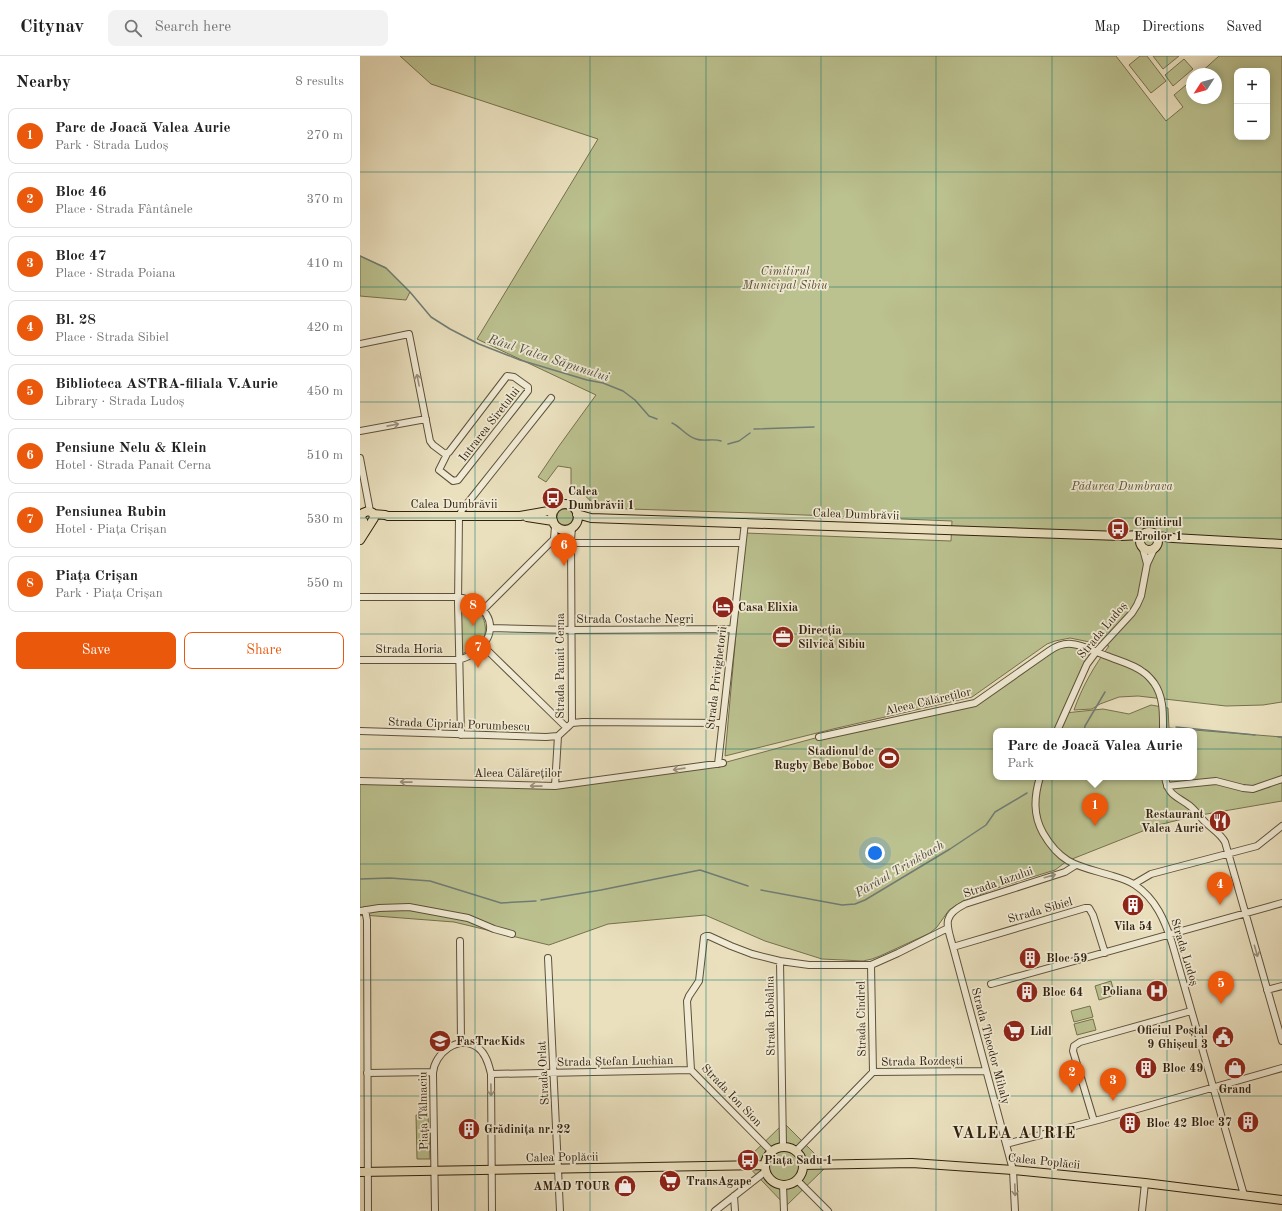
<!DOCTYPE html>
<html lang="en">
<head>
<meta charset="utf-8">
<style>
	body { margin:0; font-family:"Old Standard TT",serif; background:#f2f2f2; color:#222 }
	.controls { position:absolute; right:12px; top:12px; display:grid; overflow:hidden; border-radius:8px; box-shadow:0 2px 10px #0003 }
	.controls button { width:36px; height:36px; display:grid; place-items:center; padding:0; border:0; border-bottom:1px solid #e0e0e0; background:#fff; color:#222; font:20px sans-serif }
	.compass { position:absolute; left:826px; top:12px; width:36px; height:36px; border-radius:50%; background:#fff; box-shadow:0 2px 10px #0003; rotate:234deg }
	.you { position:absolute; left:515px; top:797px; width:14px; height:14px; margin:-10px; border:3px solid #fff; border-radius:50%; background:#1a73e8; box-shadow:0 0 0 6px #1a73e833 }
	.badge { display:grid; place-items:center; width:26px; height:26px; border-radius:50%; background:#ea580c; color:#fff; font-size:13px; font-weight:700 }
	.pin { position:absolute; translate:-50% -33px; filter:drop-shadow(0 1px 2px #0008) }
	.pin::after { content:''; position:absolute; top:21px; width:14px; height:12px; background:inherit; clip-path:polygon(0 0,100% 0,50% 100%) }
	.popup { position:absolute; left:633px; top:672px; width:204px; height:52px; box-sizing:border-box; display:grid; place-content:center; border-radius:8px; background:#fff; filter:drop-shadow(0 1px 3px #0005); font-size:13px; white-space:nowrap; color:#767676 }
	.popup b { font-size:15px; color:#222 }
	.popup::after { content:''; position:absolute; left:50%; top:100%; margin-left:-8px; border:8px solid transparent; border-top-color:#fff }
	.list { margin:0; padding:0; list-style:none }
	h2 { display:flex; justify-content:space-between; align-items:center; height:52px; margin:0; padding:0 16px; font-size:17px }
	h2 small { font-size:13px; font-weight:400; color:#767676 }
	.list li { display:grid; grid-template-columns:26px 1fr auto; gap:12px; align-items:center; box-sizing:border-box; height:56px; margin:0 8px 8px; padding:0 8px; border:1px solid #e0e0e0; border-radius:8px }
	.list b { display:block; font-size:15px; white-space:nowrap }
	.list p { margin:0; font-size:13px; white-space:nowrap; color:#767676 }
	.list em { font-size:13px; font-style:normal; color:#767676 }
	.actions { display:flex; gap:8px; padding:12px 16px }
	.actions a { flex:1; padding:9px 0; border:1px solid #ea580c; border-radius:8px; text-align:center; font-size:14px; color:#ea580c }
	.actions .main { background:#ea580c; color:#fff }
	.icon { flex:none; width:22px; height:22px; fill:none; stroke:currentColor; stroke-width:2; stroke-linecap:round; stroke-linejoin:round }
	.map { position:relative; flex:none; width:922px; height:1155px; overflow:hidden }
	header { display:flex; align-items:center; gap:24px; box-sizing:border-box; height:56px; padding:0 20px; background:#fff; border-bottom:1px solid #e0e0e0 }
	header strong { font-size:19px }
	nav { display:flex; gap:22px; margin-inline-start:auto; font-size:14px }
	.search { width:280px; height:36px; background:#f2f2f2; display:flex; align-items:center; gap:10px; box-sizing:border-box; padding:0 14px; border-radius:8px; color:#767676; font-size:15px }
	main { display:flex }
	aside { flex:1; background:#fff }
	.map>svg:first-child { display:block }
	.green { fill:#bbc18f; stroke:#76714e; fill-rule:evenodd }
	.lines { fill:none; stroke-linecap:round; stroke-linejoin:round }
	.stream { stroke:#707d75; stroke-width:1.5 }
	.minor-casing { stroke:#5f513a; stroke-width:8 }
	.major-casing { stroke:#31210e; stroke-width:10 }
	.minor { stroke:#f1ebd5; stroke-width:6 }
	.major { stroke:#eae0be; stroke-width:8 }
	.oneway { stroke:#9b907b }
	.grid { fill:none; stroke:#0f766e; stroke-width:1; stroke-opacity:0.55 }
	.labels { text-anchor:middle; stroke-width:3.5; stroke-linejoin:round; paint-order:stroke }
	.park-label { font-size:12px; font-style:italic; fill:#5a5135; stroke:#f1ebd5 }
	.street-label { font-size:12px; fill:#31210e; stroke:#f1ebd5 }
	.poi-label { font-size:12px; font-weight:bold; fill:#31210e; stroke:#f1ebd5; text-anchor:start }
	.water-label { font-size:13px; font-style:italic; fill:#504f41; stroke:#f1ebd5 }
	.district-label { font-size:16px; font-weight:bold; letter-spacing:1px; fill:#31210e; stroke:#f1ebd5 }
</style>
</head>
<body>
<header>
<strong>Citynav</strong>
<div class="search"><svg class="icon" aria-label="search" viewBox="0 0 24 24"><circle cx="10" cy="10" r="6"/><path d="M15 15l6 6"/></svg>Search here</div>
<nav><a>Map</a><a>Directions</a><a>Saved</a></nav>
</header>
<main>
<aside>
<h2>Nearby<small>8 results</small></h2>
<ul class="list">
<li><span class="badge">1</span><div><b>Parc de Joacă Valea Aurie</b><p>Park · Strada Ludoș</p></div><em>270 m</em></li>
<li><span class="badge">2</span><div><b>Bloc 46</b><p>Place · Strada Fântânele</p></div><em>370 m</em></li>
<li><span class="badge">3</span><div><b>Bloc 47</b><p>Place · Strada Poiana</p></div><em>410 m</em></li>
<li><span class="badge">4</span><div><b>Bl. 28</b><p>Place · Strada Sibiel</p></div><em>420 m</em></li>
<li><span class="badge">5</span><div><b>Biblioteca ASTRA-filiala V.Aurie</b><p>Library · Strada Ludoș</p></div><em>450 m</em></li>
<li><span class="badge">6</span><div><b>Pensiune Nelu &amp; Klein</b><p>Hotel · Strada Panait Cerna</p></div><em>510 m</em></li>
<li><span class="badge">7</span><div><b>Pensiunea Rubin</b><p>Hotel · Piața Crișan</p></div><em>530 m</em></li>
<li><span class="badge">8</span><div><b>Piața Crișan</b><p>Park · Piața Crișan</p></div><em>550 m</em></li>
</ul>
<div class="actions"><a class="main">Save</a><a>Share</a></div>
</aside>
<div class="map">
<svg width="922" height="1155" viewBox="0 0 922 1155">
	<rect width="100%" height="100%" fill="#eae0be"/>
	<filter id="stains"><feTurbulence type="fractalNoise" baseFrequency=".005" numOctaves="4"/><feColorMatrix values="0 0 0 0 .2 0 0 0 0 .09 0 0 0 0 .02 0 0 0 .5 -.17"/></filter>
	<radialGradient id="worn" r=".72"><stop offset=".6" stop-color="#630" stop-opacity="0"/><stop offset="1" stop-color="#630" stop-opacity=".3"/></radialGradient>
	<path class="green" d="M40 0H756L806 65 823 51 814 39 832 24V42H856V18H839L859 0H922V646L903 649 866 650 778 640 759 641 740 648 732 653 714 654C722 631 734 610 749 590L710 582 695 585 687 588 612 641 473 673 365 700 385 477 591 485 592 465 395 457 238 452 219 434 211 431V412L198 410 186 426 178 421 199 390 236 339 117 283 238 83 71 28ZM877 15H907V81H877Z
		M780 0H787L806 25 791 37 769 9Z
		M793 0H819L803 13Z
		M824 3 833 13 813 30 805 19Z
		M0 200 26 212 50 236 46 244 0 240Z
		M197 461a8 8 0 1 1 16 0a8 8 0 1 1-16 0Z
		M100 544C104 545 108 546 112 548 124 557 132 577 118 589 114 593 107 595 102 598Z
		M706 588 731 595 705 657 743 653 769 658 791 649 808 652 809 672 922 681V745L835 760 798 769 707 805 695 814 640 831 603 845 589 854 577 871 570 877 520 900 512 903 503 905 462 903 405 885 345 859 248 868 189 889 94 866 3 859 0 860V725L195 730 363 707 459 681 610 648 689 595ZM636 675H834V721H636Z
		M751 925 755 939 739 944 735 930Z
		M730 950 733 961 714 966 711 955Z
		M733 963 736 974 717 979 714 968Z
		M56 1059H68L70 1103H57Z
		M424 1067 467 1110 426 1150 384 1106Z"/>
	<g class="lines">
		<path class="stream" d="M0 200 26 212 50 236 71 261 90 273 119 288 160 304 227 324 243 327 263 335 275 344 289 360 297 363
			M312 367C321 371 326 380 336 383 344 386 353 382 361 385
			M394 373 454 371
			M368 388 379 385 390 377
			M816 671 895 679
			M724 675 725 670 745 636
			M918 681H922
			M690 722 692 721
			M0 823 30 822 70 825 141 847 176 845
			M401 834 482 849 495 848 505 844 590 793 626 769 635 756 667 737
			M181 844 241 834 340 814 388 830"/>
		<g class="minor-casing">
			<path id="minor" d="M0 288 49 278 70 385 73 389 85 398 89 396 147 320 154 321 168 331V335L98 424 93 425 79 414 87 398
				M0 375 66 363
				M0 402 10 455
				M203 474 210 483
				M194 483 195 470
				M211 487H382
				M783 493 787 508
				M0 541H98C122 545 141 567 123 589 118 596 108 601 99 604H0
				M123 554 194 483 208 480
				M130 572 211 574 373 573
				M123 590 207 672
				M212 667 223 666 362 667
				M0 675 186 681 198 680
				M697 675 727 608 736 596 772 557 777 549 781 540 787 508 794 493
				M101 679 98 547 99 461 102 454 191 342
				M459 681 615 647 689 595C696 590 704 587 712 588 724 589 735 596 747 600 759 605 773 608 783 616 788 619 791 623 794 627 804 641 803 659 803 675
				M358 708 385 466
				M680 721C674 741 673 759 683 777 702 810 720 810 753 820 760 822 769 825 775 829 796 843 805 865 812 887L884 1139
				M805 721C808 740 817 740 830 750 836 755 840 761 845 766 852 773 860 777 865 786L922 985
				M0 725 195 730 363 707
				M195 730 198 680 212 667 211 484 212 471
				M807 730 856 725 883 732 893 733 922 723
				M774 828 791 818 897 790 922 770
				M5 854 7 864 8 1155
				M0 855 19 852 49 851 108 862 134 873 152 878
				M100 885 101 987
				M593 891 725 852H729L733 859 745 897
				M188 902 200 1155
				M420 905 423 1091
				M511 909 513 1016
				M631 928 922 847
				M907 934 922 930
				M7 1017 73 1016
				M131 1018 331 1014
				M734 1065 713 995 714 990 720 986 831 955
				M646 1088 742 1063 922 1012
				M411 1095 331 1014 327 945 329 940 339 925 344 881 346 880H349L371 890 392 898 420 905 449 909H511L538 897 588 872
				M436 1095 513 1016 625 1015
				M437 1124 468 1155
				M423 1129 424 1155
				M374 1140 375 1155
				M75 1155 73 1017C74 998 98 978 117 991 126 997 129 1009 131 1018L132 1155
				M355 1155 406 1115
				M655 1155 653 1114 593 891C587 869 581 860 605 848L705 816 716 809
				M782 1155 785 1127"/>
		</g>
		<g class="major-casing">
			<path id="major" d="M192 461a13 13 0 1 1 26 0a13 13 0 1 1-26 0Z
				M13 458 25 459 28 460H160L194 454
				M217 458 231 462 761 480 781 479
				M167 461 193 465
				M780 485a9 9 0 1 1 18 0a9 9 0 1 1-18 0Z
				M0 478 3 465
				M797 480 813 482 922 488
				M0 484 14 462 13 457 8 455 3 457 1 461
				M405 1110a19 19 0 1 1 38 0a19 19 0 1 1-38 0Z
				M443 1109 552 1107 653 1114 785 1127 922 1144
				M0 1116 405 1109"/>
		</g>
		<use href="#minor" class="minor"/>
		<use href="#major" class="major"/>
	</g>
	<defs><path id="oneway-shaft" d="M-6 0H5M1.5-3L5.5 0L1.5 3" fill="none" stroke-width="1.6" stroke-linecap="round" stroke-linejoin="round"/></defs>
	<g class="oneway">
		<use href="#oneway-shaft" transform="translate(58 324) rotate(-101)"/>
		<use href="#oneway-shaft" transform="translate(33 369) rotate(-11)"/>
		<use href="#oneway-shaft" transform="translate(319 713) rotate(172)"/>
		<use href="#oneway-shaft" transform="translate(46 726) rotate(-179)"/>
		<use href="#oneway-shaft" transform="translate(176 730) rotate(-179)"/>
		<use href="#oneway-shaft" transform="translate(690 820) rotate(-16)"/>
		<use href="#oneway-shaft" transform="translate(896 895) rotate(74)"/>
		<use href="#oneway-shaft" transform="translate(131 1034) rotate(89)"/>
		<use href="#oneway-shaft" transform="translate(655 1134) rotate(88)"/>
	</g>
	<path class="grid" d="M115 0V1155M230 0V1155M346 0V1155M461 0V1155M576 0V1155M692 0V1155M807 0V1155M0 116H922M0 231H922M0 346H922M0 462H922M0 578H922M0 693H922M0 808H922M0 924H922M0 1040H922"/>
	<defs>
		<g id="bus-disc" transform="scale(1.15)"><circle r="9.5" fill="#8f2418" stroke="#f1ebd5"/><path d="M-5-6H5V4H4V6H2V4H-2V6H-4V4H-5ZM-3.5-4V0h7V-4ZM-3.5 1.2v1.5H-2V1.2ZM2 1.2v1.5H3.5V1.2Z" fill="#fff"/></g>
		<g id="hotel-disc" transform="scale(1.15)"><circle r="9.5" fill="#8f2418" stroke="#f1ebd5"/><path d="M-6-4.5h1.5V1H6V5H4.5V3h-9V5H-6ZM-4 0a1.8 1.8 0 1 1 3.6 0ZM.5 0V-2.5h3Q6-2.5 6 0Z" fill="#fff"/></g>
		<g id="office-disc" transform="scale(1.15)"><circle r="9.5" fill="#8f2418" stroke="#f1ebd5"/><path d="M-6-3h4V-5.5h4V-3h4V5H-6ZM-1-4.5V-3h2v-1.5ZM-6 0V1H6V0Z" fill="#fff"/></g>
		<g id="stadium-disc" transform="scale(1.15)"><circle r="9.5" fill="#8f2418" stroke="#f1ebd5"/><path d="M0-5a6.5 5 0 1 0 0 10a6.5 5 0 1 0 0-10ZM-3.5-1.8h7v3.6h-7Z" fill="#fff"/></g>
		<g id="restaurant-disc" transform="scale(1.15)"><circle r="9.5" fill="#8f2418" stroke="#f1ebd5"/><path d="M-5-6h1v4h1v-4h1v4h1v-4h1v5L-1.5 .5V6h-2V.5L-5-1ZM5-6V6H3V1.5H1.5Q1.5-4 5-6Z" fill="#fff"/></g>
		<g id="building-disc" transform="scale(1.15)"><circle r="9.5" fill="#8f2418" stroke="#f1ebd5"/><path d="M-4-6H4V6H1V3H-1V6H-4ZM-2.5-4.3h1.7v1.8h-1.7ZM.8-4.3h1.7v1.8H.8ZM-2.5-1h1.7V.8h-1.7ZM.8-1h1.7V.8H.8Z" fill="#fff"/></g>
		<g id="hospital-disc" transform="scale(1.15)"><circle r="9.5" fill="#8f2418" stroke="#f1ebd5"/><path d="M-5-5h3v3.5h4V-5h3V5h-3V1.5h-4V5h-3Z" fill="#fff"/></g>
		<g id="supermarket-disc" transform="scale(1.15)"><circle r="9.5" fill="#8f2418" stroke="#f1ebd5"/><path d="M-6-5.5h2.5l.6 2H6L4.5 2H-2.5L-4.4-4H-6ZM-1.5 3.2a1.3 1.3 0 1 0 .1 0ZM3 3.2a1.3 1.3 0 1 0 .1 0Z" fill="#fff"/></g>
		<g id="civic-disc" transform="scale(1.15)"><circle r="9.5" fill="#8f2418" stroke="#f1ebd5"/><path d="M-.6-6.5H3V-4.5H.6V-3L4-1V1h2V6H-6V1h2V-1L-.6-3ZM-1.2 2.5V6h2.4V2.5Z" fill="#fff"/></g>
		<g id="school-disc" transform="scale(1.15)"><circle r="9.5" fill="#8f2418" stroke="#f1ebd5"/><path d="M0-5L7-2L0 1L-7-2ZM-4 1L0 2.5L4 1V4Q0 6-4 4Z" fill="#fff"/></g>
		<g id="shop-disc" transform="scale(1.15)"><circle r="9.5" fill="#8f2418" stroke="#f1ebd5"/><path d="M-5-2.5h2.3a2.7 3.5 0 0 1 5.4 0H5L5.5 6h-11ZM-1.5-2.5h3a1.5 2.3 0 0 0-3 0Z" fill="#fff"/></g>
	</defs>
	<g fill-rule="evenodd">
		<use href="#bus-disc" x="193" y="442"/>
		<use href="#bus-disc" x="758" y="473"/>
		<use href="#hotel-disc" x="363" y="551"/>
		<use href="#office-disc" x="423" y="581"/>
		<use href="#stadium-disc" x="529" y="702"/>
		<use href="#restaurant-disc" x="860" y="765"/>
		<use href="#building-disc" x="773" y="849"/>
		<use href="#building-disc" x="670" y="902"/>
		<use href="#hospital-disc" x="797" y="935"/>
		<use href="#building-disc" x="667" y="936"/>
		<use href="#supermarket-disc" x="654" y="975"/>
		<use href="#civic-disc" x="863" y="981"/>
		<use href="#school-disc" x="80" y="985"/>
		<use href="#building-disc" x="786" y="1012"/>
		<use href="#shop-disc" x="875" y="1012"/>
		<use href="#building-disc" x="888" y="1066"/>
		<use href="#building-disc" x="770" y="1067"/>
		<use href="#building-disc" x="109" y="1073"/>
		<use href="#bus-disc" x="388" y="1104"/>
		<use href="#supermarket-disc" x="310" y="1125"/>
		<use href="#shop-disc" x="265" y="1130"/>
	</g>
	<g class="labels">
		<g class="park-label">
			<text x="425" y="219">Cimitirul<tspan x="425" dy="14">Municipal Sibiu</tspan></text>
			<text x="762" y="434">Pădurea Dumbrava</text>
		</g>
		<g class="street-label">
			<text transform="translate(129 368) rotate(-52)" y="4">Intrarea Siretului</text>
			<text x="94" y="452">Calea Dumbrăvii</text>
			<text transform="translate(496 458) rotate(2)" y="4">Calea Dumbrăvii</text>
			<text x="275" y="567">Strada Costache Negri</text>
			<text transform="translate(742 574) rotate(-50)" y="4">Strada Ludoș</text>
			<text x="49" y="597">Strada Horia</text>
			<text transform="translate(200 610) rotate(-90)" y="4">Strada Panait Cerna</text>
			<text transform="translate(356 622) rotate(-83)" y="4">Strada Privighetorii</text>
			<text transform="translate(568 645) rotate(-13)" y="4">Aleea Călăreților</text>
			<text transform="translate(99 668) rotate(2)" y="4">Strada Ciprian Porumbescu</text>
			<text x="158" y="721">Aleea Călăreților</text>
			<text transform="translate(638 826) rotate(-19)" y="4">Strada Iazului</text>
			<text transform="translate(680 854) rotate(-16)" y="4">Strada Sibiel</text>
			<text transform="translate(825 896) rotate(73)" y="4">Strada Ludoș</text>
			<text transform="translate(410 960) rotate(-91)" y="4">Strada Bobâlna</text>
			<text transform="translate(501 963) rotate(-91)" y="4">Strada Cindrel</text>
			<text transform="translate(631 990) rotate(75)" y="4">Strada Theodor Mihaly</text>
			<text transform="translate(255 1005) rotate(-1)" y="4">Strada Ștefan Luchian</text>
			<text transform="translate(562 1005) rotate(-1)" y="4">Strada Rozdești</text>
			<text transform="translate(183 1017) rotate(-93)" y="4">Strada Orlat</text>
			<text transform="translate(372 1039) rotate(46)" y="4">Strada Ion Sion</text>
			<text transform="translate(63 1055) rotate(-91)" y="4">Piața Tălmaciu</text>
			<text transform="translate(202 1101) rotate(-1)" y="4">Calea Poplăcii</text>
			<text transform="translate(684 1105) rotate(6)" y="4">Calea Poplăcii</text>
		</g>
		<g class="poi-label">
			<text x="208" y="439">Calea<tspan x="208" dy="14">Dumbrăvii 1</tspan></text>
			<text x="774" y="470">Cimitirul<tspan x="774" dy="14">Eroilor 1</tspan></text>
			<text x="378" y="555">Casa Elixia</text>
			<text x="438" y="578">Direcția<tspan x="438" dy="14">Silvică Sibiu</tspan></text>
			<text x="514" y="699" text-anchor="end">Stadionul de<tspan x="514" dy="14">Rugby Bebe Boboc</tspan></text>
			<text x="844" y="762" text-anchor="end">Restaurant<tspan x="844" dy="14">Valea Aurie</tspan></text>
			<text x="773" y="874" text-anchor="middle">Vila 54</text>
			<text x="686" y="906">Bloc 59</text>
			<text x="782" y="939" text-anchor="end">Poliana</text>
			<text x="682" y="940">Bloc 64</text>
			<text x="848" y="978" text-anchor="end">Oficiul Poștal<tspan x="848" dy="14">9 Ghișeul 3</tspan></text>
			<text x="670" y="979">Lidl</text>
			<text x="96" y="989">FasTracKids</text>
			<text x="802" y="1016">Bloc 49</text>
			<text x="875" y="1037" text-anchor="middle">Grand</text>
			<text x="872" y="1070" text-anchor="end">Bloc 37</text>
			<text x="786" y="1071">Bloc 42</text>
			<text x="124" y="1077">Grădinița nr. 22</text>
			<text x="404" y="1108">Piața Sadu 1</text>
			<text x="326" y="1129">TransAgape</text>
			<text x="250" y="1134" text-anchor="end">AMAD TOUR</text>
		</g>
		<g class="water-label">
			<text transform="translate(189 301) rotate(18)" y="5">Râul Valea Săpunului</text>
			<text transform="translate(539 812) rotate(-30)" y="5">Pârâul Trinkbach</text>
		</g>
		<g class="district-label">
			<text x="654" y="1082">VALEA AURIE</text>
		</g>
	</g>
	<rect width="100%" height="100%" filter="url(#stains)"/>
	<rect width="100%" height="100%" fill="url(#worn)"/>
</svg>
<div class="controls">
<button>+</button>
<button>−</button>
</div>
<svg class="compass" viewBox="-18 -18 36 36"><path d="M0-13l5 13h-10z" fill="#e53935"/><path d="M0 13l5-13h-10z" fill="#767676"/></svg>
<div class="you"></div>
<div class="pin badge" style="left:735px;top:770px">1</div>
<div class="popup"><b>Parc de Joacă Valea Aurie</b>Park</div>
<div class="pin badge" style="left:712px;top:1037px">2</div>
<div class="pin badge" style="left:753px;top:1045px">3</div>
<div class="pin badge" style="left:860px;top:849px">4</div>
<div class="pin badge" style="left:861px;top:948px">5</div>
<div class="pin badge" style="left:204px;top:510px">6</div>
<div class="pin badge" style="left:118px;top:612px">7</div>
<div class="pin badge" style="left:113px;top:570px">8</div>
</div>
</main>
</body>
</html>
